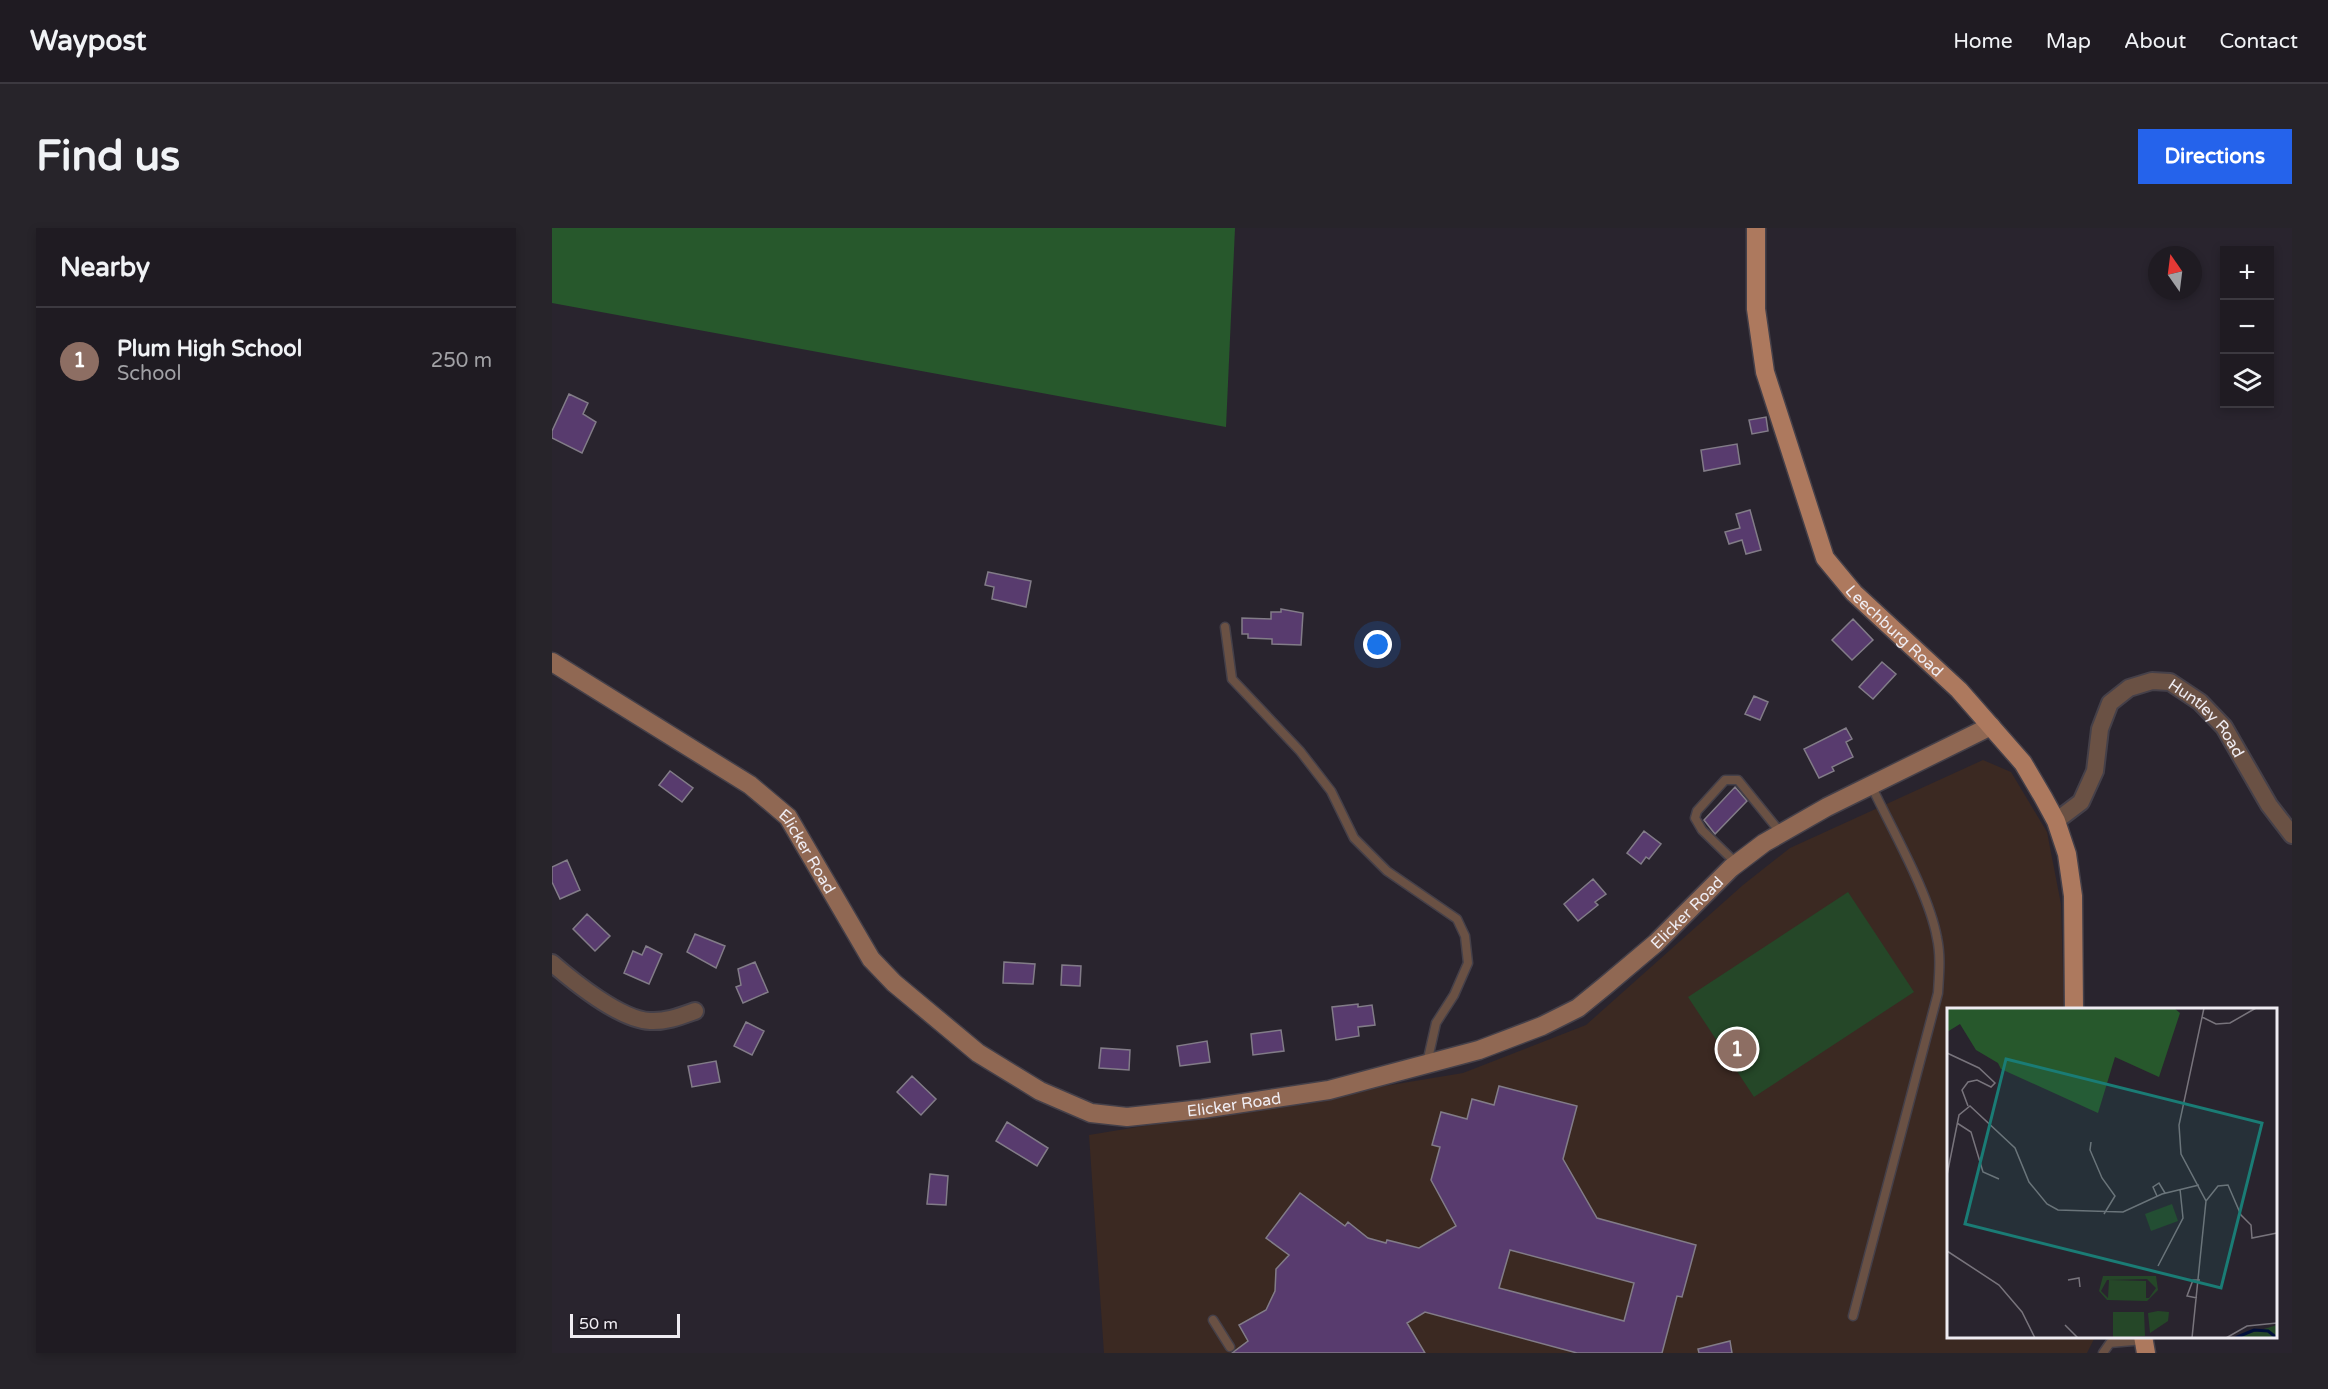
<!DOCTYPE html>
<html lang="en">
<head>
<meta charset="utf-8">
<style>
	body { margin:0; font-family:"Varela Round",sans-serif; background:#27242a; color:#f1f3f6 }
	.controls { position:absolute; right:18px; top:18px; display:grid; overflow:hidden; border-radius:0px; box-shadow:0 3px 9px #0003 }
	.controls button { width:54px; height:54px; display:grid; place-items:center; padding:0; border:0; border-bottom:2px solid #3c3940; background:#1f1b22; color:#f1f3f6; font:30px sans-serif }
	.compass { position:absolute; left:1596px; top:18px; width:54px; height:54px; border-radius:50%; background:#1f1b22; box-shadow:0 3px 9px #0003; rotate:346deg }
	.scale { position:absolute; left:18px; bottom:15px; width:110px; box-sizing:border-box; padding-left:6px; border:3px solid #efecf2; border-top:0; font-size:16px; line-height:21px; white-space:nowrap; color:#efecf2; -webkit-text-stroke:4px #201b24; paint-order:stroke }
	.you { position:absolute; left:826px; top:417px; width:21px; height:21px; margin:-15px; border:4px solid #fff; border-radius:50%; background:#1a73e8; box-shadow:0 0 0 9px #1a73e833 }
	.badge { display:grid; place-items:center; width:39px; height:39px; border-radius:50%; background:#2563eb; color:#fff; font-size:20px; font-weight:700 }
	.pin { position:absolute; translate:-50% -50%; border:3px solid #fff; box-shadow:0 2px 6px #0006 }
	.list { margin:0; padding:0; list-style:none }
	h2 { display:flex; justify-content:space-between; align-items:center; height:78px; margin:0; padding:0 24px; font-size:26px }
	h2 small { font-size:20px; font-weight:400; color:#a1a1a5 }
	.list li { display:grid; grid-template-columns:39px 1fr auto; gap:18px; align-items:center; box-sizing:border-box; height:108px; padding:0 24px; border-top:2px solid #3c3940 }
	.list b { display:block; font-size:22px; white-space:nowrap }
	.list p { margin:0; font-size:20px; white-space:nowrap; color:#a1a1a5 }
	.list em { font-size:20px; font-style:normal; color:#a1a1a5 }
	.icon { flex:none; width:33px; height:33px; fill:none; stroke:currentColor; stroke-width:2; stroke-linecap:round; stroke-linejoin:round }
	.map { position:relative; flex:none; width:1740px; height:1125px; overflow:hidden; border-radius:0px }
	header { display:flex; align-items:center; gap:36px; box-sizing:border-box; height:84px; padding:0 30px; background:#1f1b22; border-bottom:2px solid #3c3940 }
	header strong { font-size:28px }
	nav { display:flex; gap:33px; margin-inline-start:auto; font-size:21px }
	.intro { display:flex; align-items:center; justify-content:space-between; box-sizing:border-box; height:144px; padding:0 36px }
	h1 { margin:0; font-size:42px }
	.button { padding:15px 27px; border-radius:0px; background:#2563eb; color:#fff; font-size:21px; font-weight:700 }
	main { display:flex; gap:36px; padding:0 36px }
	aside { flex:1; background:#1f1b22; border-radius:0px; box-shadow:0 3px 9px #0003 }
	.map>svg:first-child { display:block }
	.education { fill:#3b2922 }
	.green { fill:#254728 }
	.forest { fill:#27582c }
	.building { fill:#583b6e; stroke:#827c88; stroke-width:1.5; fill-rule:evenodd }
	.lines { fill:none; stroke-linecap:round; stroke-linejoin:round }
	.lane-casing { stroke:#454049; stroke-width:11 }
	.street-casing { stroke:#454049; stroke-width:20 }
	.secondary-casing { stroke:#454049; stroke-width:21 }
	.primary-casing { stroke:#454049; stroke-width:21 }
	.lane { stroke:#6a5144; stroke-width:8 }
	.street { stroke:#6a5144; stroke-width:16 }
	.secondary { stroke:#906853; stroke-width:18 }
	.primary { stroke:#ad795e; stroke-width:18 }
	.labels { text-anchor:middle; stroke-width:4.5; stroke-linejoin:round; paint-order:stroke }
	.street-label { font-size:16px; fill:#efecf2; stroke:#201b24 }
	.inset-river { fill:none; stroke:#000f3a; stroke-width:3 }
	.inset-road { fill:none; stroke:#78747c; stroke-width:1.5 }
	.view { fill:#1a7c75; fill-opacity:0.15; stroke:#1a7c75; stroke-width:3 }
	.inset-edge { fill:none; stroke:#efecf2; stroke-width:3 }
</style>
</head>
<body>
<header>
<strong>Waypost</strong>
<nav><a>Home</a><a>Map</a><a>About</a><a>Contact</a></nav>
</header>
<div class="intro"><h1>Find us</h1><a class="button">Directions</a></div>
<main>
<aside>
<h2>Nearby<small></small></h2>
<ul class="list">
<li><span class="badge" style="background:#8d6e63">1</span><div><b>Plum High School</b><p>School</p></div><em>250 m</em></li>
</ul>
</aside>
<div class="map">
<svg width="1740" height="1125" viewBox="0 0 1740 1125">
	<rect width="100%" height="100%" fill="#29242e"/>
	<path class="education" d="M1431 532 1459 544 1495 604 1509 676 1512 781 1396 782V1108L1543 1109 1535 1125H552L537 907 911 845 1034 797 1191 657 1238 620Z"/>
	<path class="green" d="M1296 664 1362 764 1202 869 1136 769Z"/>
	<path class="forest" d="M0 0H683L674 199 0 75Z"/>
	<path class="building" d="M17 166 36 175 31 186 44 194 30 225 0 210V203Z
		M1214 189 1216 203 1200 206 1197 192Z
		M1185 216 1188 236 1152 243 1149 222Z
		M1198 282 1209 322 1194 326 1190 312 1177 316 1173 304 1188 300 1184 286Z
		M436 344 479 353 474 379 440 371 442 359 433 357Z
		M729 381 751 385 749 417 720 416V411L696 410V406H690V390L719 391V384H729Z
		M1301 391 1321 412 1300 432 1280 412Z
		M1330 434 1344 446 1321 471 1307 459Z
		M1202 468 1216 474 1208 492 1193 486Z
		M1294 500 1300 511 1294 514 1301 529 1280 539 1282 543 1267 550 1252 521Z
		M118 543 141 560 130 574 107 557Z
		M1183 559 1195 573 1163 606 1152 592Z
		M1092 603 1109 616 1097 631 1094 629 1089 636 1075 625Z
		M15 632 28 662 8 671 0 654V639Z
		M1041 651 1054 666 1043 674 1046 677 1026 693 1012 676Z
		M35 686 58 708 43 723 21 701Z
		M143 706 173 718 164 740 135 724Z
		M94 718 110 726 97 756 72 745 81 723 90 727Z
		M203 734 216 764 191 775 184 759 189 757 186 741Z
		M452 734 483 736 481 756 451 755Z
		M510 737 529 738 528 758 509 757Z
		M806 776V779L820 777 823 797 806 799 807 808 784 812 780 779Z
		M194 794 212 803 200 827 182 818Z
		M729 802 732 823 701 827 699 806Z
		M655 813 658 834 628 838 625 818Z
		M549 820 578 822 577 842 547 840Z
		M164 833 168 854 140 859 136 838Z
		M360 848 384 871 369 887 345 864Z
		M947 858 1025 878 1011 931 1045 990 1144 1017 1130 1069 1125 1068 1110 1125H1025L873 1084 855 1095 873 1125H680L696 1113 687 1097 714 1082 723 1063 724 1041 737 1027 714 1010 748 965 793 998 796 994 816 1010 834 1015 835 1012 867 1020 904 998 879 952 888 919 880 917 889 884 915 891 920 871 942 877ZM958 1022 1082 1055 1072 1093 947 1060Z
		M455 894 496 920 485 938 444 913Z
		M378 946 396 948 394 977 375 976Z
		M1178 1113 1180 1125H1147L1146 1121Z"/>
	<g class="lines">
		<g class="lane-casing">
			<path id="lane" d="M673 399 680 451 748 523 779 563 802 610 835 643 905 691 913 708 916 735 902 767 884 795 875 835
				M1185 636 1150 602 1143 590 1145 583 1173 552H1186L1229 605
				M1301 1088 1386 765C1387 747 1389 728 1385 710 1377 665 1339 600 1319 557
				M661 1092 678 1119
				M1551 1125 1558 1115 1592 1112"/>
		</g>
		<g class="street-casing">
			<g id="street">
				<path id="s1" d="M1504 593 1529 574 1543 543 1548 501 1558 475 1577 460 1600 453 1618 454 1648 474 1672 499 1717 577 1740 607"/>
				<path d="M0 735C22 754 69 792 98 793 114 794 129 788 143 783"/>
			</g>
		</g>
		<g class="secondary-casing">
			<g id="secondary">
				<path id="s2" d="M0 434 198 557 236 589 319 731 342 755 426 825 488 863 539 885 575 889 650 881 777 862 927 822 990 798 1026 780 1053 758 1104 715 1179 640 1212 615 1275 579 1439 498"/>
			</g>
		</g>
		<g class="primary-casing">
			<g id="primary">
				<path id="s3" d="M1204 0V81L1213 144 1273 330 1302 365 1407 462 1471 535 1491 569 1504 593 1515 626 1521 668 1522 782"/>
				<path d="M1591 1108 1594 1125"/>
			</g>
		</g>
		<use href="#lane" class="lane"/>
		<use href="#street" class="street"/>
		<use href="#secondary" class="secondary"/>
		<use href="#primary" class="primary"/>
	</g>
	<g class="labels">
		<g class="street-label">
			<text dy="6" stroke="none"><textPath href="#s3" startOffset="441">Leechburg Road</textPath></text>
			<text dy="6" stroke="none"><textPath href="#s1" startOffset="254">Huntley Road</textPath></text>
			<text dy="6" stroke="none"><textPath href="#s2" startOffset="322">Elicker Road</textPath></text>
			<text dy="6" stroke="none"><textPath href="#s2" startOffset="1366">Elicker Road</textPath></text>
			<text dy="6" stroke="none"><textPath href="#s2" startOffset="862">Elicker Road</textPath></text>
		</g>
	</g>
	<g transform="translate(1395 780)">
		<rect width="330" height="330" fill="#29242e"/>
		<path d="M225 196 231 213 204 223 198 206ZM156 268H209L211 282 200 293 160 292 152 283ZM200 271 209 280 202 290H199V273L162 272 161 290 154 283 160 272ZM211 303 222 304 221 313 203 325 201 305ZM166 304H197L198 328 166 330ZM330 317V330H293L297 327Z" fill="#254728" fill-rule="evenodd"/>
		<path d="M0 0H227L233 5 212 69 168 49 151 105 54 61 51 55 29 42 13 16 0 24Z" fill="#27582c"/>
		<path class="inset-river" d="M288 330 307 322 321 323 330 330"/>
		<path class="inset-road" d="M255 9 269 16 283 15 309 0M0 45 32 60 48 75 44 79 30 72 21 74 15 82 21 98M10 115 24 124 36 164 52 171M144 134 143 142 155 170 168 188 157 206M0 167 12 107 23 98 68 140 82 174 100 196 111 202 176 204 215 186 252 177M210 188 206 179 212 175 218 185M259 193 271 178 281 177 294 207 304 217 305 230 330 225M0 243 52 277 75 304 88 330M211 258 236 210 233 181M121 272 132 270 133 279M250 290 240 288 246 272H253M118 317 131 330M245 330 259 193 234 146 232 117 257 0M279 330 300 318 330 315"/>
		<path class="view" d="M59 51 315 115 274 280 18 216Z"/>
		<rect width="330" height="330" class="inset-edge"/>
	</g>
</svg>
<div class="controls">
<button>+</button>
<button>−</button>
<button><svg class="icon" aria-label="layers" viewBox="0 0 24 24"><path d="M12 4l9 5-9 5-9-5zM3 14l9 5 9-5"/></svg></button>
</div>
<svg class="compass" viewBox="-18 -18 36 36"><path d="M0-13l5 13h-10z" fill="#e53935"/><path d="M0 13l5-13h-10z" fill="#a1a1a5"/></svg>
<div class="scale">50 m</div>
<div class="you"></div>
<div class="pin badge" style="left:1185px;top:821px;background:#8d6e63">1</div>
</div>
</main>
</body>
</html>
